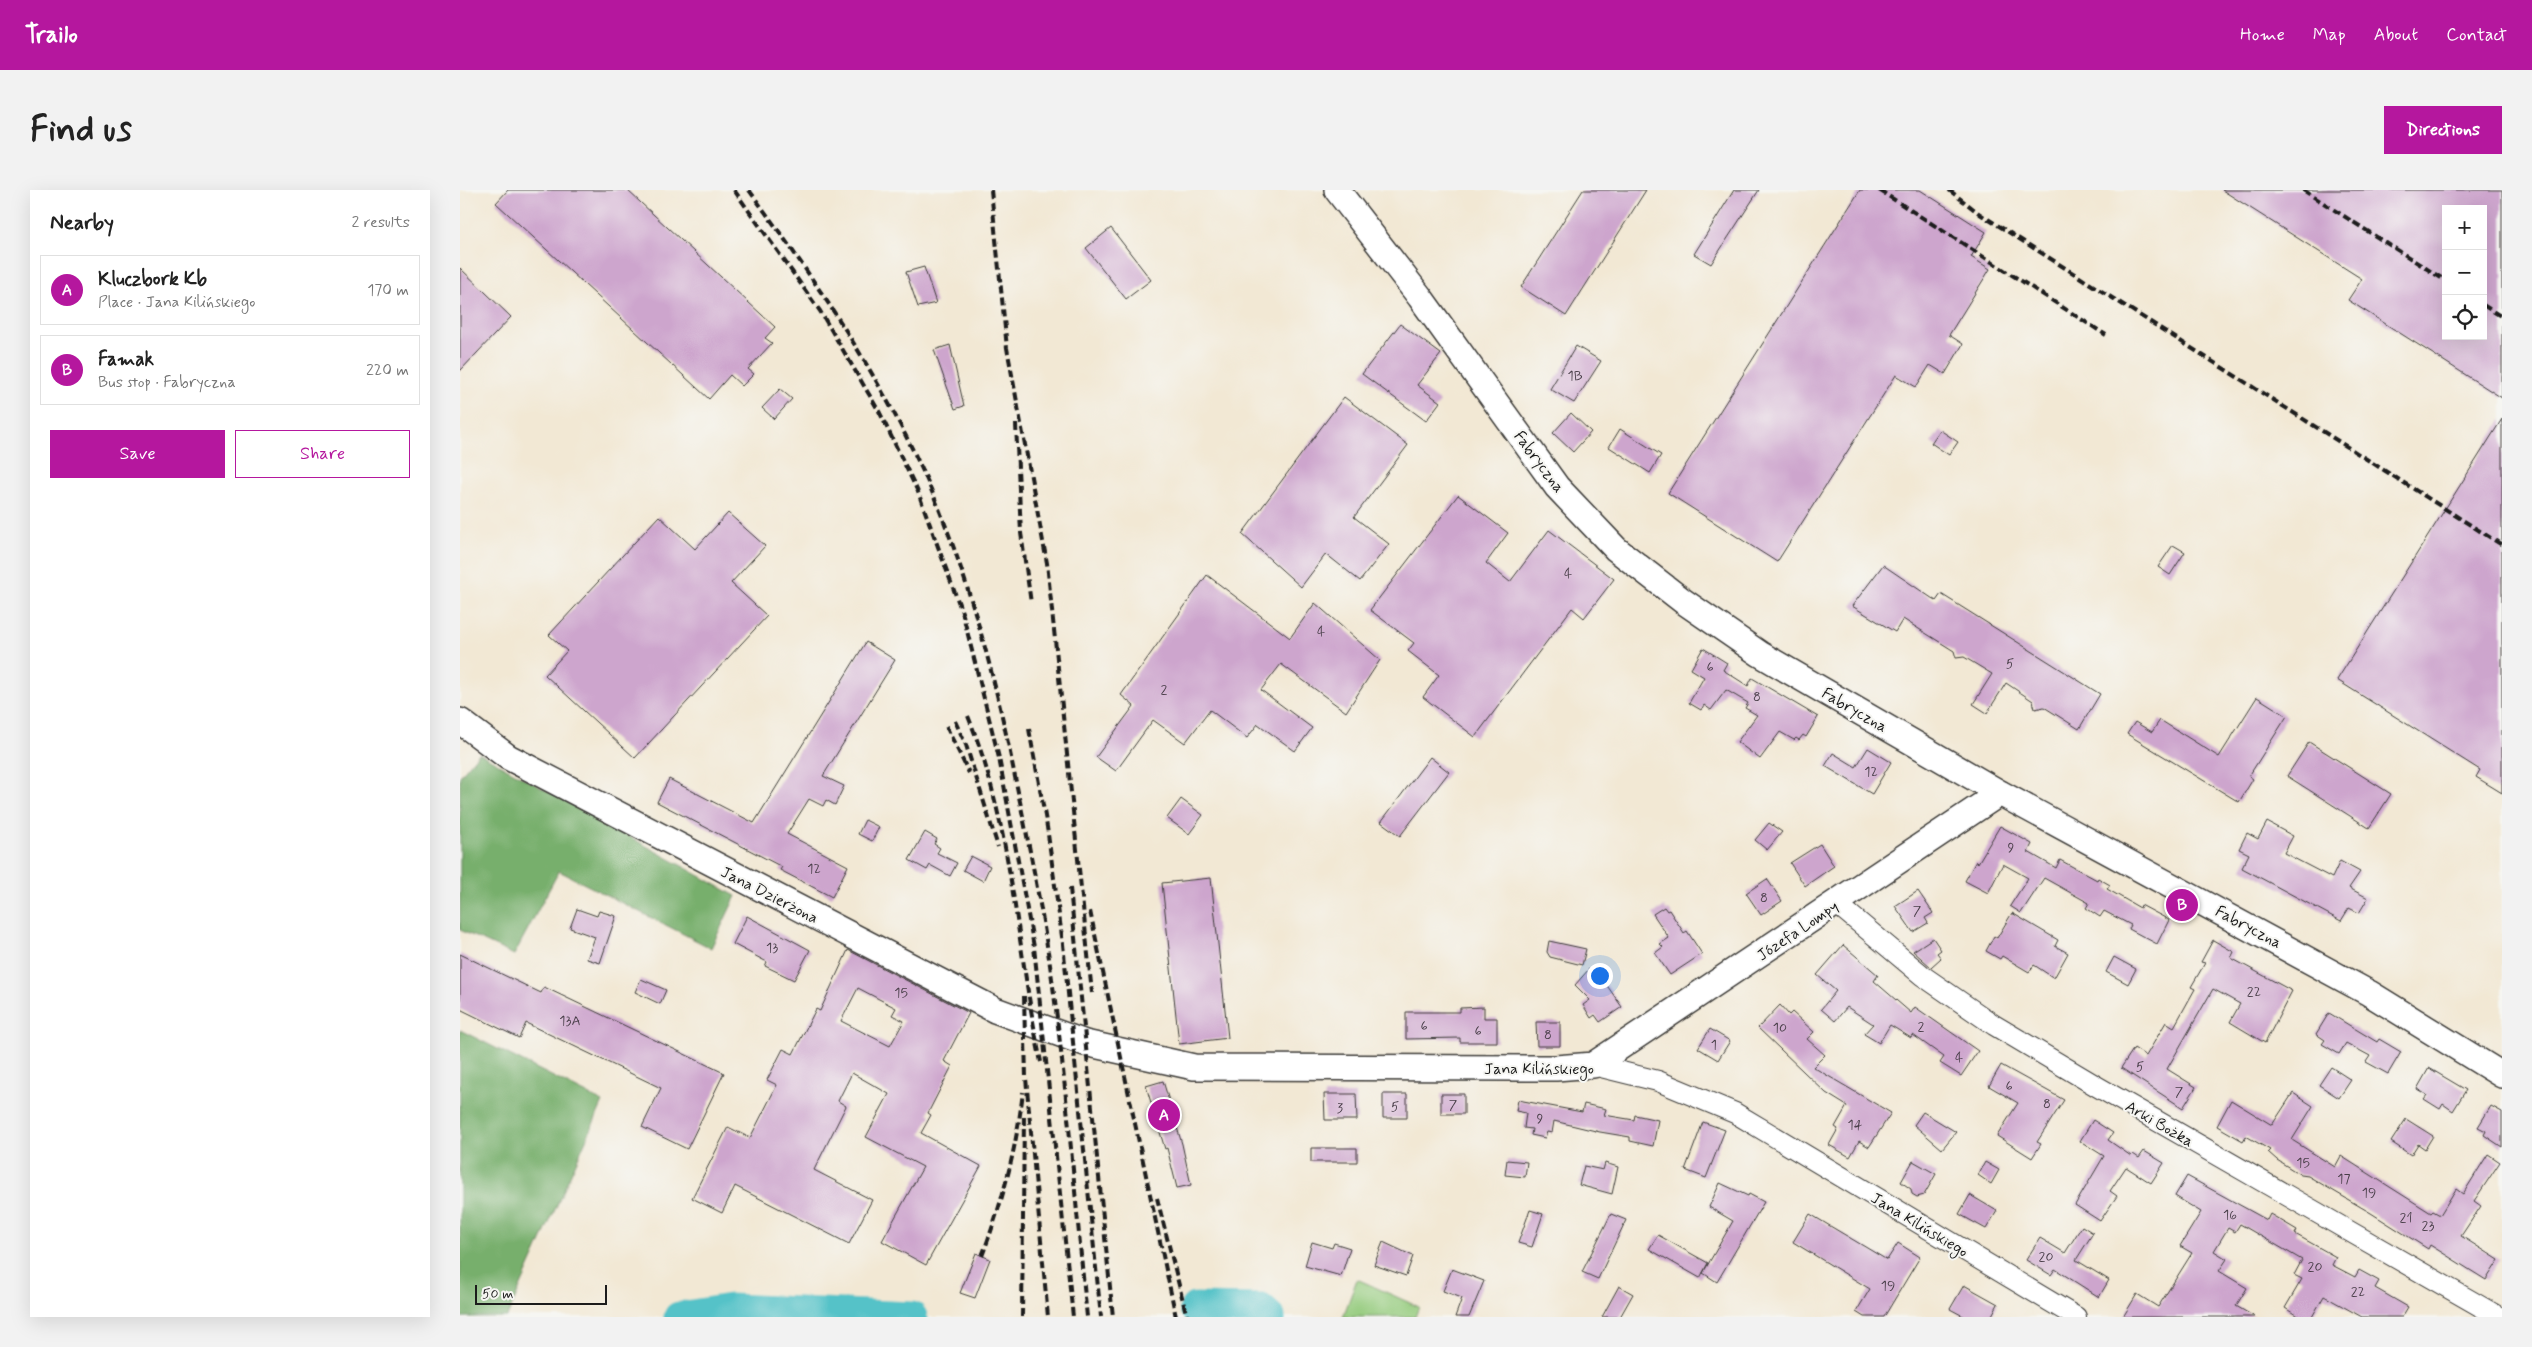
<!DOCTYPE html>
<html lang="en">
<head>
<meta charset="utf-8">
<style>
	body { margin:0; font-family:Mynerve,sans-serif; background:#f2f2f2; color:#222 }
	.controls { position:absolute; right:15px; top:15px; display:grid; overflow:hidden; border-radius:0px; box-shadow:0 5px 20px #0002 }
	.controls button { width:45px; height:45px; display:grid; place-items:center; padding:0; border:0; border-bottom:1px solid #e0e0e0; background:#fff; color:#222; font:25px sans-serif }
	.scale { position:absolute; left:15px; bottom:12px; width:132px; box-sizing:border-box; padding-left:5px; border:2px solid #1c1c1c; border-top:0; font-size:14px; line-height:18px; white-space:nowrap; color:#1c1c1c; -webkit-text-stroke:4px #f6f6f2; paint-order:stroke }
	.you { position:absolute; left:1139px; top:785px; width:18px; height:18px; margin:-12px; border:4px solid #fff; border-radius:50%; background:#1a73e8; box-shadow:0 0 0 8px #1a73e833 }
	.badge { display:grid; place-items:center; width:32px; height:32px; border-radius:50%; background:#b5179e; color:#fff; font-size:16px; font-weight:700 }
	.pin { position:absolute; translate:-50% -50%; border:2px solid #fff; box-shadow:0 1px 5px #0006 }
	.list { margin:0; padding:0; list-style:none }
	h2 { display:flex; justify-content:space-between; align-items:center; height:65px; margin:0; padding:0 20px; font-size:21px }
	h2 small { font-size:16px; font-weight:400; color:#767676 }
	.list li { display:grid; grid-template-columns:32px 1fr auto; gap:15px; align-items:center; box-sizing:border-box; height:70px; margin:0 10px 10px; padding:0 10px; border:1px solid #e0e0e0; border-radius:0px }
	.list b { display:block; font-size:19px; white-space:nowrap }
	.list p { margin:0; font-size:16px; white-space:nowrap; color:#767676 }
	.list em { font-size:16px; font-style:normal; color:#767676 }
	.actions { display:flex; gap:10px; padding:15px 20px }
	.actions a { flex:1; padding:11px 0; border:1px solid #b5179e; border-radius:0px; text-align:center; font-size:18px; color:#b5179e }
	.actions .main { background:#b5179e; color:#fff }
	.icon { flex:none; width:28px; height:28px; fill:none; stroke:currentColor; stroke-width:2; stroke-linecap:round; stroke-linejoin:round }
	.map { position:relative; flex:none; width:2042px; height:1127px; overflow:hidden; border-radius:0px }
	header { display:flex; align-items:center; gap:30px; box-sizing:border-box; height:70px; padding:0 25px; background:#b5179e; color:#fff }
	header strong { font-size:24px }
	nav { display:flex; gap:28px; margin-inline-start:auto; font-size:18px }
	.intro { display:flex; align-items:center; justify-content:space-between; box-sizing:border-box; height:120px; padding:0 30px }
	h1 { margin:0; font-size:35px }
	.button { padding:12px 22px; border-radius:0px; background:#b5179e; color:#fff; font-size:18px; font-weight:700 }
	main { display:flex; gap:30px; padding:0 30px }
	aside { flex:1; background:#fff; border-radius:0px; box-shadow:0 5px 20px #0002 }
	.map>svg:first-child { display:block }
	.green { fill:#94cb7d; stroke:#58744c }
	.forest { fill:#77af6c; stroke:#4a6644 }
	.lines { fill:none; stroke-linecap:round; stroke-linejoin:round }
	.river { stroke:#54c2c8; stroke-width:31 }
	.building { fill:#cda5cd; fill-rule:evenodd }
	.minor-casing { stroke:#3c3b38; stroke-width:22 }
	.tertiary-casing { stroke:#3c3b38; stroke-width:28 }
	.minor { stroke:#fff; stroke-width:20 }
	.tertiary { stroke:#fff; stroke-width:25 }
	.rail { stroke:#1c1c1c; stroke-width:4; stroke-dasharray:8 4; stroke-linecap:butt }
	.labels { text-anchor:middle; stroke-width:4; stroke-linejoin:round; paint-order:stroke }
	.number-label { font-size:14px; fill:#483e48 }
	.street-label { font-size:16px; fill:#1c1c1c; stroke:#f6f6f2 }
</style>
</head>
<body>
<header>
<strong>Trailo</strong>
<nav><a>Home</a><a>Map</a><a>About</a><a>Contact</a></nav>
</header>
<div class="intro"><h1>Find us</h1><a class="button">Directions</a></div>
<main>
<aside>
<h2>Nearby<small>2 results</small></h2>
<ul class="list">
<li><span class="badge">A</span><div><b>Kluczbork Kb</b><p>Place · Jana Kilińskiego</p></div><em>170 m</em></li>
<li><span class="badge">B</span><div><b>Famak</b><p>Bus stop · Fabryczna</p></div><em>220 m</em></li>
</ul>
<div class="actions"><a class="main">Save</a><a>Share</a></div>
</aside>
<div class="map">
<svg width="2042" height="1127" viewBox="0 0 2042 1127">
	<rect width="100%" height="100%" fill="#f6f6f2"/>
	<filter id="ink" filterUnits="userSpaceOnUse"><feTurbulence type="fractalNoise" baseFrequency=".02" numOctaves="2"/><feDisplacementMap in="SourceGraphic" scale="10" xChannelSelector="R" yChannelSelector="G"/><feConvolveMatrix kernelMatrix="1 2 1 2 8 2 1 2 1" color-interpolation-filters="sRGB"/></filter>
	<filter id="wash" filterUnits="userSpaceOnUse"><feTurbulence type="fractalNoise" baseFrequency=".0096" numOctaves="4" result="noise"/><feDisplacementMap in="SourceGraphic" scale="20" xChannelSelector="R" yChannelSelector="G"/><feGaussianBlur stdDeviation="1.12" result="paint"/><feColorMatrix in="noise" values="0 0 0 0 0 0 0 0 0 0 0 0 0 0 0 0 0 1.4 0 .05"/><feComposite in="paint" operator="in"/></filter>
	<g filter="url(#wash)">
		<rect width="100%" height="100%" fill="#f2e8d4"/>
		<path class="green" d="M897 1089 959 1117 955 1127H883Z"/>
		<path class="forest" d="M19 563 276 706 251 758 99 681 54 765 0 740V586Z
			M0 840 143 912 47 1127H0Z"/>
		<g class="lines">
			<path class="river" d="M735 1118 801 1119 810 1127
				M219 1127 270 1119 452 1127"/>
		</g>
		<g id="blocks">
			<path class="building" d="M48 0H167L315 137 305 148 312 153 288 179 294 184 282 196 270 185 249 209 36 13Z
				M1123 0H1186L1106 126 1061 97Z
				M1274 0H1299L1251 74 1234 64Z
				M1400 0H1460L1526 42 1511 67 1530 79 1489 145 1503 154 1485 184 1470 175 1456 197 1436 185 1317 372 1208 303Z
				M1762 0H2042V208L1888 110 1902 89ZM1986 19H2023V146H1986Z
				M651 38 691 90 666 109 626 58Z
				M464 77 476 113 458 117 446 82Z
				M0 78 51 127 0 181Z
				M940 134 981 164 957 195 980 212 966 231 902 184Z
				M490 155 504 216 495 219 474 160Z
				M1116 156 1141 171 1114 213 1090 199Z
				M320 199 332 209 314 229 302 218Z
				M884 207 948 255 894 327 929 354 900 391 866 364 841 397 782 344Z
				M1111 223 1131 242 1113 262 1093 243Z
				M2042 229V603L2016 587 2020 580 1877 490Z
				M1160 239 1201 265 1190 283 1149 257Z
				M1480 240 1498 252 1489 265 1471 253Z
				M998 305 1048 343 1026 373 1050 392 1089 340 1154 389 1124 428 1112 418 1015 547 963 507 979 485 948 461 954 453 910 420Z
				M268 323 305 356 271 393 307 426 175 568 85 485 107 461 89 445 199 326 235 359Z
				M1713 355 1725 362 1710 385 1698 377Z
				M1423 375 1476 411 1481 404 1640 504 1619 539 1584 517 1575 519 1573 511 1546 493 1527 523 1513 514 1532 484 1504 467 1496 468 1494 461 1443 429 1435 442 1392 416Z
				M747 385 830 448 855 413 920 470 886 522 821 474 801 500 852 538 835 561 798 534 787 548 750 520 725 553 693 530 656 581 636 567 674 516 661 505Z
				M406 452 435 470 363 586 384 596 375 615 366 610 363 616 349 609 327 644 388 676 372 707 320 680 322 677 197 612 209 589 294 633Z
				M1243 458 1267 473 1263 480 1288 496 1292 488 1358 527 1346 547 1343 545 1339 550 1336 548 1334 550 1320 542 1300 569 1277 552 1297 525 1285 518 1288 513 1266 500 1251 520 1244 515 1241 520 1229 513 1244 487 1231 479Z
				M1797 507 1827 526 1789 586 1793 589 1779 612 1667 544 1675 532 1692 542 1700 530 1759 567Z
				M1849 552 1931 604 1909 638 1827 586Z
				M1408 558 1431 572 1412 604 1365 576 1373 563 1396 577Z
				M970 567 989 582 940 646 921 632Z
				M721 609 743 625 729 644 707 628Z
				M405 630 419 637 412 651 398 644Z
				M1807 632 1833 646 1824 663 1872 688 1880 671 1900 682 1889 698 1908 708 1899 723 1889 718 1881 731 1782 678 1789 664 1779 659 1787 643 1798 649Z
				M1309 633 1322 642 1307 660 1295 650Z
				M1540 636 1572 654 1568 662 1596 678 1600 670 1637 690 1638 688 1650 695 1647 699 1680 718 1681 715 1709 730 1697 754 1669 739 1671 735 1644 721 1640 727 1626 718 1629 713 1584 688 1561 723 1550 716 1568 688 1543 674 1528 703 1505 691 1516 671 1518 673Z
				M465 642 477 649 474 654 480 658 477 663 497 673 490 686 470 675 467 680 449 670Z
				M1360 654 1374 676 1345 696 1330 673Z
				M511 666 530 676 523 691 503 680Z
				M751 688 768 848 719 854 702 693Z
				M1307 689 1322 711 1301 725 1286 703Z
				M1458 701 1473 723 1465 728 1468 733 1453 742 1435 716Z
				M1204 717 1207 721 1209 720 1224 743 1227 741 1242 764 1210 785 1195 763 1203 757 1200 754 1209 748 1193 724Z
				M117 719 137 726 139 721 156 726 140 773 127 769 135 747 110 738Z
				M1552 723 1598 750 1595 756 1608 763 1594 788 1574 775 1569 782 1542 766 1540 769 1526 761 1534 746 1537 748Z
				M287 726 350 760 334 790 305 776 307 772 273 754Z
				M1473 748 1481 760 1477 763 1481 768 1471 777 1453 761Z
				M1753 750 1774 762 1771 768 1832 801 1805 853 1770 832 1780 814 1753 799 1707 879 1736 897 1723 918 1661 878 1674 858 1686 866 1706 832 1714 837 1735 799 1731 797 1745 773 1741 772Z
				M1089 751 1126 759 1122 775 1090 767 1087 762Z
				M1383 755 1418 785 1414 791 1451 823 1455 817 1518 861 1501 886 1480 873 1484 867 1453 845 1451 848 1430 835 1419 853 1404 844 1413 834 1387 817 1375 831 1361 819 1376 801 1357 785Z
				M388 760 509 823 484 871 492 876 468 923 471 925 461 943 521 976 466 1075 422 1051 463 977 406 947 429 904 392 883 378 911 386 916 354 980 412 1010 389 1054 275 996 262 1023 232 1008 268 937 290 948 317 895 307 890 323 859 333 864 356 819 360 821ZM398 798 436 818 432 825 444 831 430 856 381 831Z
				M0 764 81 803 84 797 264 883 227 959 182 937 201 898 66 833 59 848 0 819Z
				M1654 767 1676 779 1668 794 1646 782Z
				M1129 779 1148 797 1162 817 1140 832 1135 825 1131 828 1123 815 1130 810 1115 795Z
				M181 789 206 800 200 814 175 802Z
				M1320 815 1329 825 1332 822 1354 842 1347 849 1365 865 1353 877 1431 923 1409 957 1399 951 1390 967 1369 955 1378 939 1375 937 1387 916 1366 903 1298 838Z
				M1024 817V828H1037V852H1000V848L946 849V822H1000V818Z
				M1869 823 1917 852 1919 849 1941 862 1928 884 1906 872 1910 866 1886 853 1879 864 1862 854 1865 850 1856 844Z
				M1076 832H1100V856H1077Z
				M1250 839 1270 851 1258 870 1238 858Z
				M1541 875 1604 910 1577 952 1581 954 1572 968 1537 946 1558 913 1529 896Z
				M1871 877 1891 890 1879 908 1859 895Z
				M1969 878 2006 900 1993 921 1983 914 1980 919 1964 909 1967 905 1957 899Z
				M703 891 722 954 731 995 717 998 707 958 705 959 686 896Z
				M1833 903 1853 916 1832 950 1875 977 1881 966 1971 1023 1973 1021 1980 1025 1996 999 2003 1004 2028 964 2040 972 2014 1011 2021 1016 2001 1046 2039 1070 2026 1090 1970 1055 1968 1059 1911 1023 1848 986 1841 985 1817 970 1808 962 1810 960 1786 946 1783 951 1757 936 1771 910 1812 935Z
				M864 904H896L897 930H865Z
				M923 904H947V928H923Z
				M981 904H1004V924H981Z
				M1058 910 1122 922 1124 914 1146 919 1144 925 1174 930 1175 925 1198 930 1193 956 1170 951V947L1140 942 1094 931 1092 943 1087 942 1085 948 1071 945 1072 939 1064 938 1066 923 1056 921Z
				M2031 916 2042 922V957L2024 945 2026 941 2018 937Z
				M1463 922 1496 942 1482 959 1454 935Z
				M1946 929 1973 946 1965 959 1958 954 1951 965 1931 952Z
				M1633 930 1653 943 1648 950 1671 966 1673 964 1679 968 1684 961 1704 973 1691 993 1666 977 1650 1001 1657 1006 1640 1031 1615 1015 1644 966 1620 951Z
				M1243 932 1265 940 1246 988 1225 980Z
				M851 958H897V972H851Z
				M1047 970 1067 972 1065 987 1045 985Z
				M1453 971 1476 984 1464 1005 1457 1007 1452 1004 1451 999 1441 992Z
				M1525 972 1539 980 1531 994 1518 985Z
				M1145 973 1158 977 1152 1004 1119 995 1124 976 1143 980Z
				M1727 986 1807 1030 1810 1024 1837 1040 1835 1044 1876 1067 1872 1075 1895 1087 1899 1080 1919 1091 1915 1098 1948 1117 1942 1127H1902L1864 1106 1852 1127H1839L1825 1118 1842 1089 1834 1085 1842 1070 1780 1034 1775 1042 1768 1038 1754 1061 1767 1069 1759 1081 1787 1098 1776 1116 1795 1127H1663L1677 1104 1698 1117 1732 1063 1720 1056 1741 1022 1715 1006Z
				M1260 993 1288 1006 1289 1004 1304 1012 1257 1092 1243 1083 1273 1031 1249 1017Z
				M1510 1005 1537 1021 1526 1039 1499 1024Z
				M1070 1020 1083 1024 1072 1057 1058 1053Z
				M1151 1024 1166 1030 1138 1089 1122 1082Z
				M1350 1024 1427 1070 1438 1053 1460 1067 1424 1127H1404L1396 1122 1410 1099 1333 1052Z
				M1622 1036 1633 1043 1616 1070 1649 1090 1639 1107 1595 1079 1591 1085 1566 1070 1580 1048 1605 1063Z
				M1198 1045 1248 1073 1240 1088 1189 1059Z
				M852 1052 872 1058 874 1053 890 1058 881 1086 845 1076Z
				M923 1052 953 1066 946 1086 914 1075Z
				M516 1063 530 1069 515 1108 500 1103Z
				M992 1079 1024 1091 1009 1127H995L1002 1108 983 1101Z
				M1504 1095 1538 1114 1531 1127H1505L1490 1119Z
				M1159 1096 1173 1104 1160 1127H1142Z"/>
		</g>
	</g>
	<g filter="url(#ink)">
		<use href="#blocks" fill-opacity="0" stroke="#3c3b38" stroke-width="1"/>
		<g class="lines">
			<g class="minor-casing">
				<path id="minor" d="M1377 714 1463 786 1534 835 1638 897 2039 1127
					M1133 875 1198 891 1275 923 1616 1127"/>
			</g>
			<g class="tertiary-casing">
				<path id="tertiary" d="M877 0 960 107 1097 297 1156 359 1223 411 1300 464 1540 603 1909 803 2042 885
					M0 531 48 567 535 820 625 853 734 877 1096 878 1133 875 1540 603"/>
			</g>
			<use href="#minor" class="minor"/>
			<use href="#tertiary" class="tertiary"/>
			<path class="rail" d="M274 0 360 121 420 223 458 302 503 425 539 568 574 757 613 1127
				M289 0C358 94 423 190 470 297 511 393 537 495 557 597 571 665 585 734 594 804 608 911 616 1019 627 1127
				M531 0 547 158 587 373 632 803
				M1419 0 1646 145
				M1489 0 1520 24 2042 355
				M1843 0 1986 91
				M2023 115 2042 127
				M556 234 561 343 571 413
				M508 526C553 636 556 757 581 872
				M495 531 506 555 538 657
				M486 536 509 583
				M569 539 587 637 603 754 641 1127
				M610 698 653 1127
				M630 721 716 1127
				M564 806 566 888 588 1127
				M697 1008 727 1127
				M522 1066C543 1011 556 960 563 902
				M562 1127 564 924"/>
		</g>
	</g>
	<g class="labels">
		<g class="number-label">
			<text x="1115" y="190">1B</text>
			<text x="1108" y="388">4</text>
			<text x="861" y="446">4</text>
			<text x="1550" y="478">5</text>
			<text x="1250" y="481">6</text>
			<text x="704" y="504">2</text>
			<text x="1297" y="511">8</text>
			<text x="1411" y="586">12</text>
			<text x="1551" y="662">9</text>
			<text x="354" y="683">12</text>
			<text x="1304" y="712">8</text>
			<text x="1457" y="725">7</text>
			<text x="312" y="762">13</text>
			<text x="1794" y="806">22</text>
			<text x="441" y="807">15</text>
			<text x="110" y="835">13A</text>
			<text x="964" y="840">6</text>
			<text x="1461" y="841">2</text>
			<text x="1320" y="842">10</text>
			<text x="1018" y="845">6</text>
			<text x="1088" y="849">8</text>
			<text x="1254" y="859">1</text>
			<text x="1499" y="872">4</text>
			<text x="1680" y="881">5</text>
			<text x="1549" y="900">6</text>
			<text x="1719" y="906">7</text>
			<text x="1587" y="918">8</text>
			<text x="993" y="919">7</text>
			<text x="935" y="921">5</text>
			<text x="880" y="922">3</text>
			<text x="1080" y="933">9</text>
			<text x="1395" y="939">14</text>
			<text x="1843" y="977">15</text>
			<text x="1884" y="993">17</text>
			<text x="1909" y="1007">19</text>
			<text x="1770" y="1029">16</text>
			<text x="1946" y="1032">21</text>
			<text x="1968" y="1040">23</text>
			<text x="1586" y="1071">20</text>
			<text x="1855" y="1081">20</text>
			<text x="1428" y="1100">19</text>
			<text x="1898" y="1106">22</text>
		</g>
		<g class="street-label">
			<text transform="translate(1080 271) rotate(53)" y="6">Fabryczna</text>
			<text transform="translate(1395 519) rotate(30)" y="6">Fabryczna</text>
			<text transform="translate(310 704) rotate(27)" y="6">Jana Dzierżona</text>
			<text transform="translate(1789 736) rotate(28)" y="6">Fabryczna</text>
			<text transform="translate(1337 740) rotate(-34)" y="6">Józefa Lompy</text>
			<text x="1079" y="884">Jana Kilińskiego</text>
			<text transform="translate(1700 933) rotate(30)" y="6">Arki Bożka</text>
			<text transform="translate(1460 1034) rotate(31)" y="6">Jana Kilińskiego</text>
		</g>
	</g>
</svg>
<div class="controls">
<button>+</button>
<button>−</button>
<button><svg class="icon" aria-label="locate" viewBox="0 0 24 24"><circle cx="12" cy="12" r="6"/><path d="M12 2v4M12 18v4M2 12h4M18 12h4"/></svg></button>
</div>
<div class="scale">50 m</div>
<div class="you"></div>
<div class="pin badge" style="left:704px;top:925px">A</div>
<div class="pin badge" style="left:1722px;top:715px">B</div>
</div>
</main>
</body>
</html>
